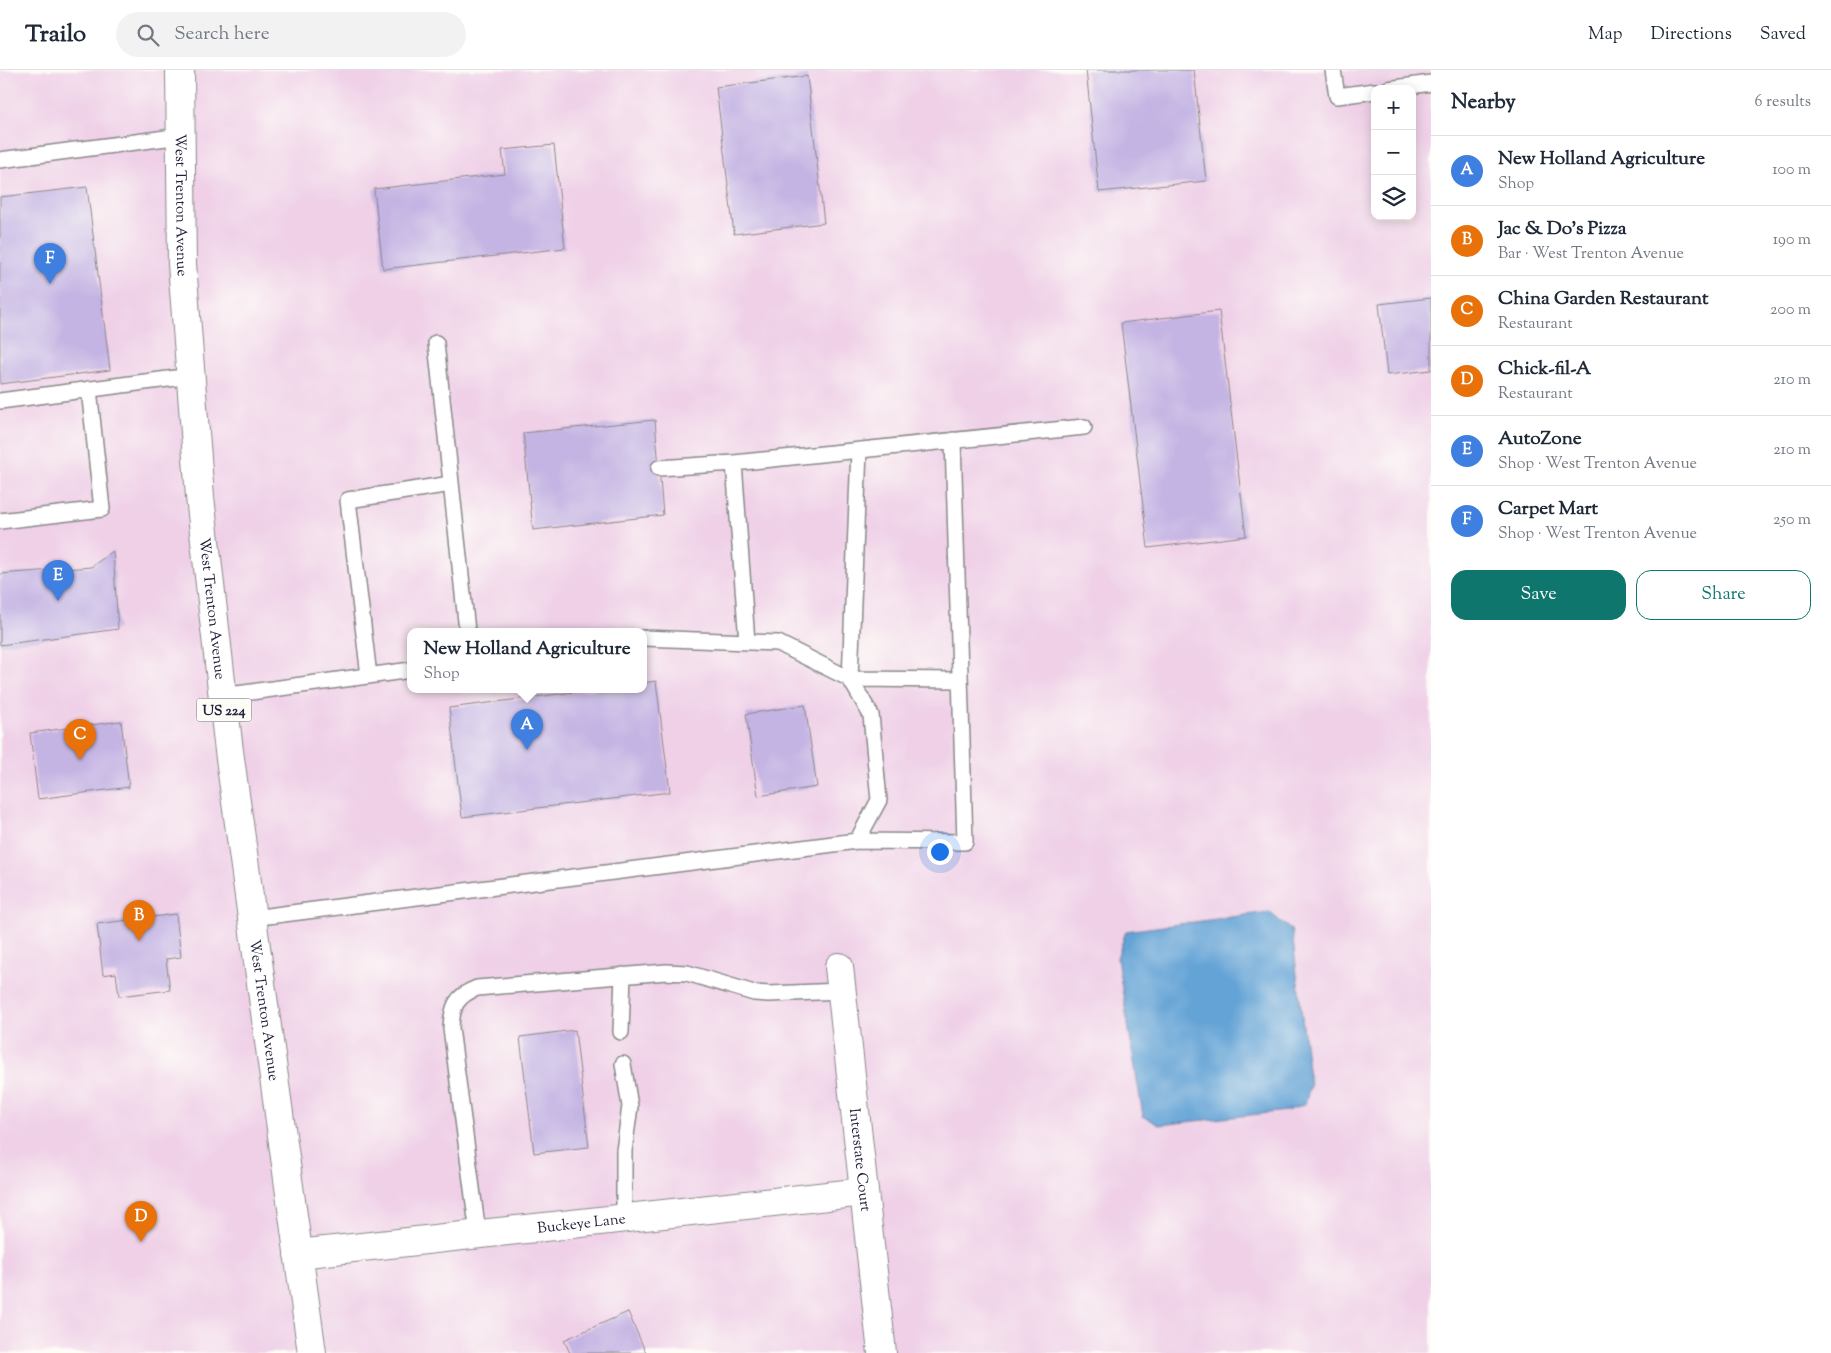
<!DOCTYPE html>
<html lang="en">
<head>
<meta charset="utf-8">
<style>
	body { margin:0; font-family:"Sorts Mill Goudy",serif; background:#f2f2f3; color:#1f2937 }
	.controls { position:absolute; right:15px; top:15px; display:grid; overflow:hidden; border-radius:10px; box-shadow:0 2px 12px #0003 }
	.controls button { width:45px; height:45px; display:grid; place-items:center; padding:0; border:0; border-bottom:1px solid #e0e1e3; background:#fff; color:#1f2937; font:25px sans-serif }
	.you { position:absolute; left:939px; top:781px; width:18px; height:18px; margin:-12px; border:4px solid #fff; border-radius:50%; background:#1a73e8; box-shadow:0 0 0 8px #1a73e833 }
	.badge { display:grid; place-items:center; width:32px; height:32px; border-radius:50%; background:#0f766e; color:#fff; font-size:16px; font-weight:700 }
	.pin { position:absolute; translate:-50% -41px; filter:drop-shadow(0 1px 2px #0008) }
	.pin::after { content:''; position:absolute; top:26px; width:18px; height:15px; background:inherit; clip-path:polygon(0 0,100% 0,50% 100%) }
	.popup { position:absolute; left:407px; top:558px; width:240px; height:65px; box-sizing:border-box; display:grid; place-content:center; border-radius:10px; background:#fff; filter:drop-shadow(0 1px 4px #0005); font-size:16px; white-space:nowrap; color:#747a83 }
	.popup b { font-size:19px; color:#1f2937 }
	.popup::after { content:''; position:absolute; left:50%; top:100%; margin-left:-10px; border:10px solid transparent; border-top-color:#fff }
	.list { margin:0; padding:0; list-style:none }
	h2 { display:flex; justify-content:space-between; align-items:center; height:65px; margin:0; padding:0 20px; font-size:21px }
	h2 small { font-size:16px; font-weight:400; color:#747a83 }
	.list li { display:grid; grid-template-columns:32px 1fr auto; gap:15px; align-items:center; box-sizing:border-box; height:70px; padding:0 20px; border-top:1px solid #e0e1e3 }
	.list b { display:block; font-size:19px; white-space:nowrap }
	.list p { margin:0; font-size:16px; white-space:nowrap; color:#747a83 }
	.list em { font-size:16px; font-style:normal; color:#747a83 }
	.actions { display:flex; gap:10px; padding:15px 20px }
	.actions a { flex:1; padding:11px 0; border:1px solid #0f766e; border-radius:15px; text-align:center; font-size:18px; color:#0f766e }
	.actions .main { background:#0f766e; color:#fff }
	.icon { flex:none; width:28px; height:28px; fill:none; stroke:currentColor; stroke-width:2; stroke-linecap:round; stroke-linejoin:round }
	.map { position:relative; flex:none; width:1431px; height:1283px; overflow:hidden }
	header { display:flex; align-items:center; gap:30px; box-sizing:border-box; height:70px; padding:0 25px; background:#fff; border-bottom:1px solid #e0e1e3 }
	header strong { font-size:24px }
	nav { display:flex; gap:28px; margin-inline-start:auto; font-size:18px }
	.search { width:350px; height:45px; background:#f2f2f3; display:flex; align-items:center; gap:12px; box-sizing:border-box; padding:0 18px; border-radius:28px; color:#747a83; font-size:19px }
	main { display:flex }
	aside { flex:1; background:#fff }
	.map>svg:first-child { display:block }
	.built { fill:#efd0e7; fill-rule:evenodd }
	.water { fill:#63a3d6; stroke:#426288 }
	.building { fill:#c4b4e3 }
	.lines { fill:none; stroke-linecap:round; stroke-linejoin:round }
	.service-casing { stroke:#8a888a; stroke-width:18 }
	.tertiary-casing { stroke:#8a888a; stroke-width:30 }
	.primary-casing { stroke:#8a888a; stroke-width:30 }
	.service { stroke:#fff; stroke-width:15 }
	.tertiary { stroke:#fff; stroke-width:28 }
	.primary { stroke:#fff; stroke-width:28 }
	.labels { text-anchor:middle; stroke-width:5; stroke-linejoin:round; paint-order:stroke }
	.shield { fill:#fdfcf7; stroke:#646373; stroke-width:1 }
	.shield-label { font-size:14px; font-weight:bold; fill:#22223b }
	.street-label { font-size:15px; fill:#22223b; stroke:#fdfcf7 }
</style>
</head>
<body>
<header>
<strong>Trailo</strong>
<div class="search"><svg class="icon" aria-label="search" viewBox="0 0 24 24"><circle cx="10" cy="10" r="6"/><path d="M15 15l6 6"/></svg>Search here</div>
<nav><a>Map</a><a>Directions</a><a>Saved</a></nav>
</header>
<main>
<div class="map">
<svg width="1431" height="1283" viewBox="0 0 1431 1283">
	<rect width="100%" height="100%" fill="#fdfcf7"/>
	<filter id="ink" filterUnits="userSpaceOnUse"><feTurbulence type="fractalNoise" baseFrequency=".02" numOctaves="2"/><feDisplacementMap in="SourceGraphic" scale="10" xChannelSelector="R" yChannelSelector="G"/><feConvolveMatrix kernelMatrix="1 2 1 2 8 2 1 2 1" color-interpolation-filters="sRGB"/></filter>
	<filter id="wash" filterUnits="userSpaceOnUse"><feTurbulence type="fractalNoise" baseFrequency=".0096" numOctaves="4" result="noise"/><feDisplacementMap in="SourceGraphic" scale="20" xChannelSelector="R" yChannelSelector="G"/><feGaussianBlur stdDeviation="1.12" result="paint"/><feColorMatrix in="noise" values="0 0 0 0 0 0 0 0 0 0 0 0 0 0 0 0 0 1.4 0 .05"/><feComposite in="paint" operator="in"/></filter>
	<g filter="url(#wash)">
		<rect width="100%" height="100%" fill="#f3eed9"/>
		<path class="built" d="M0 0H1431V1283H0ZM1375 19H1412V146H1375ZM411 561H643V619H411Z"/>
		<path class="water" d="M1269 842 1292 861 1310 1016 1305 1034 1287 1041 1159 1055 1143 1046 1117 888 1126 861Z"/>
		<g id="blocks">
			<path class="building" d="M1086 0H1194L1206 111 1099 122Z
				M807 6 824 153 734 164 716 17Z
				M554 75 565 178 383 199 374 119 505 104 502 80Z
				M87 117 110 300 0 314V127Z
				M1431 228V300L1387 305 1379 234Z
				M1219 241 1246 466 1148 478 1121 253Z
				M655 350 663 445 533 460 523 363Z
				M113 481 118 559 0 575V504L91 497Z
				M656 611 670 722 462 747 449 638 598 619H643V613Z
				M805 635 817 717 758 726 746 644Z
				M121 651 129 717 38 729 30 663Z
				M176 844 181 887 166 889 170 920 119 926 116 903 103 905 97 854Z
				M575 960 589 1077 534 1083 520 967Z
				M628 1242 646 1283H570L564 1270Z"/>
		</g>
	</g>
	<g filter="url(#ink)">
		<use href="#blocks" fill-opacity="0" stroke="#8a888a" stroke-width="1"/>
		<g class="lines">
			<g class="service-casing">
				<path id="service" d="M1333 0 1337 26 1375 21
					M1388 19 1431 13
					M0 90 181 66
					M436 273 467 561
					M0 331 191 306
					M859 380 850 609 960 610
					M734 393 747 572
					M659 398 734 393 1084 357
					M0 451 102 439 89 319
					M369 606 348 430 451 414
					M222 626 411 600
					M857 771 965 772 953 370
					M252 848 857 771 879 730 871 645 850 609 778 573 643 568
					M621 962 623 905
					M623 994 630 1036 624 1081V1149
					M478 1164 451 958C452 936 456 926 477 918L666 902 687 903 754 923 769 924 841 921"/>
			</g>
			<g class="tertiary-casing">
				<g id="tertiary">
					<path id="s1" d="M839 897 882 1283"/>
					<path id="s2" d="M298 1184 864 1122"/>
				</g>
			</g>
			<g class="primary-casing">
				<g id="primary">
					<path id="s3" d="M180 0 182 194 200 427 229 681 312 1283"/>
				</g>
			</g>
			<use href="#service" class="service"/>
			<use href="#tertiary" class="tertiary"/>
			<use href="#primary" class="primary"/>
		</g>
	</g>
	<g class="labels">
		<rect class="shield" x="196.5" y="628.5" width="55" height="23" rx="4"/>
		<g class="shield-label">
			<text x="224" y="645">US 224</text>
		</g>
		<g class="street-label">
			<text dy="5" stroke="none"><textPath href="#s3" startOffset="135">West Trenton Avenue</textPath></text>
			<text dy="5" stroke="none"><textPath href="#s3" startOffset="540">West Trenton Avenue</textPath></text>
			<text dy="5" stroke="none"><textPath href="#s3" startOffset="945">West Trenton Avenue</textPath></text>
			<text dy="5" stroke="none"><textPath href="#s1" startOffset="194">Interstate Court</textPath></text>
			<text dy="5" stroke="none"><textPath href="#s2" startOffset="285">Buckeye Lane</textPath></text>
		</g>
	</g>
</svg>
<div class="controls">
<button>+</button>
<button>−</button>
<button><svg class="icon" aria-label="layers" viewBox="0 0 24 24"><path d="M12 4l9 5-9 5-9-5zM3 14l9 5 9-5"/></svg></button>
</div>
<div class="you"></div>
<div class="pin badge" style="left:527px;top:680px;background:#3f7fe0">A</div>
<div class="popup"><b>New Holland Agriculture</b>Shop</div>
<div class="pin badge" style="left:139px;top:871px;background:#e8710a">B</div>
<div class="pin badge" style="left:80px;top:690px;background:#e8710a">C</div>
<div class="pin badge" style="left:141px;top:1172px;background:#e8710a">D</div>
<div class="pin badge" style="left:58px;top:531px;background:#3f7fe0">E</div>
<div class="pin badge" style="left:50px;top:214px;background:#3f7fe0">F</div>
</div>
<aside>
<h2>Nearby<small>6 results</small></h2>
<ul class="list">
<li><span class="badge" style="background:#3f7fe0">A</span><div><b>New Holland Agriculture</b><p>Shop</p></div><em>100 m</em></li>
<li><span class="badge" style="background:#e8710a">B</span><div><b>Jac &amp; Do's Pizza</b><p>Bar · West Trenton Avenue</p></div><em>190 m</em></li>
<li><span class="badge" style="background:#e8710a">C</span><div><b>China Garden Restaurant</b><p>Restaurant</p></div><em>200 m</em></li>
<li><span class="badge" style="background:#e8710a">D</span><div><b>Chick-fil-A</b><p>Restaurant</p></div><em>210 m</em></li>
<li><span class="badge" style="background:#3f7fe0">E</span><div><b>AutoZone</b><p>Shop · West Trenton Avenue</p></div><em>210 m</em></li>
<li><span class="badge" style="background:#3f7fe0">F</span><div><b>Carpet Mart</b><p>Shop · West Trenton Avenue</p></div><em>250 m</em></li>
</ul>
<div class="actions"><a class="main">Save</a><a>Share</a></div>
</aside>
</main>
</body>
</html>
